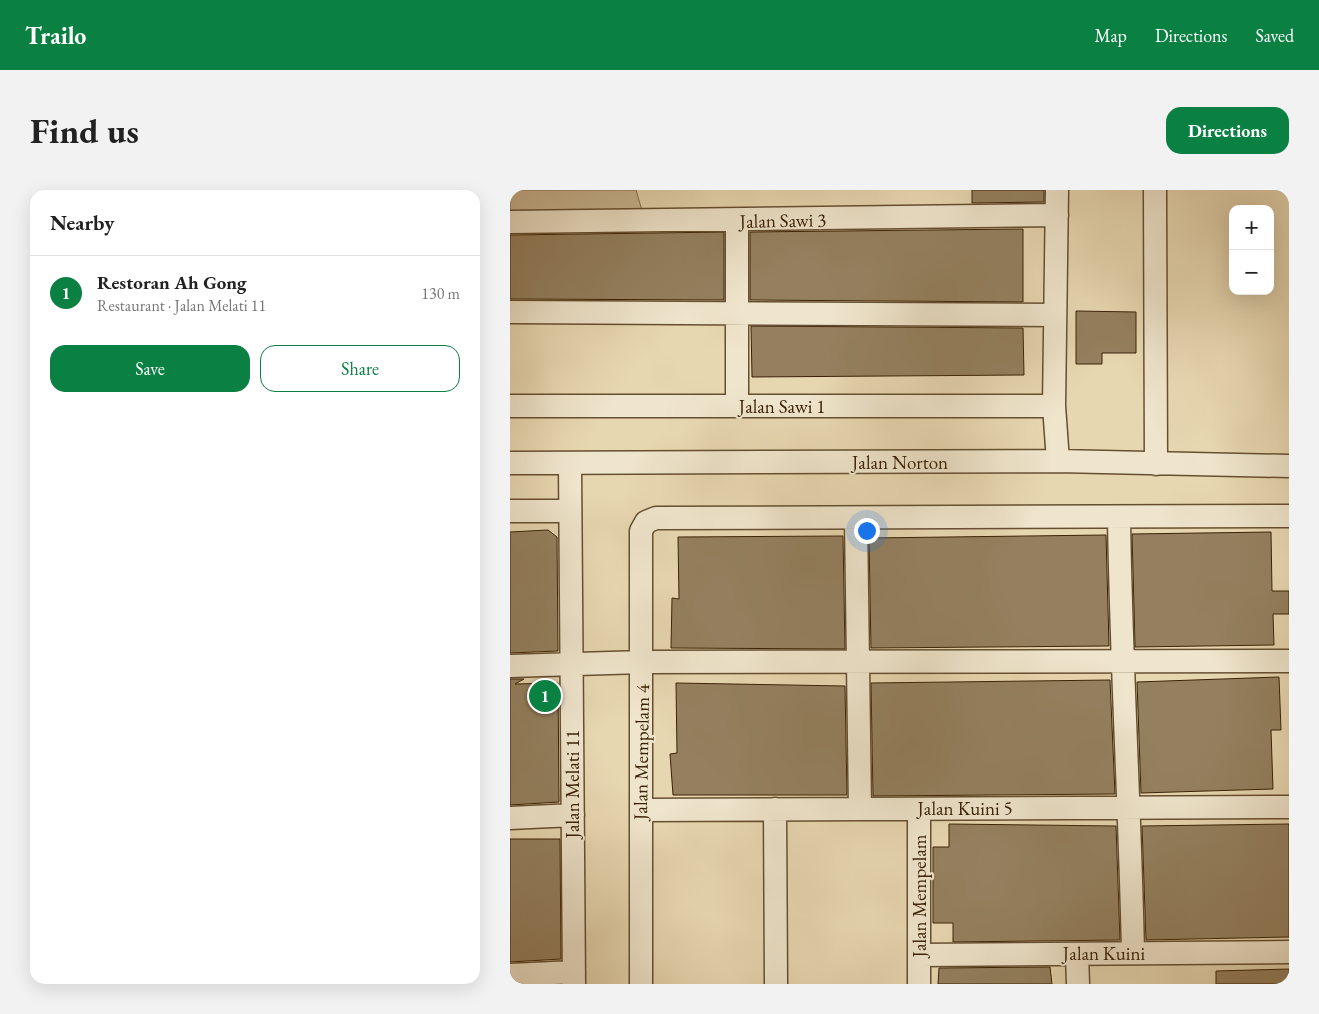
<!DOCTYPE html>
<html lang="en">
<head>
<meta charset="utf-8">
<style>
	body { margin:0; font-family:"EB Garamond",serif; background:#f2f2f2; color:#222 }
	.controls { position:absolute; right:15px; top:15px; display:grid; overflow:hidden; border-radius:10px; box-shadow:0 5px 20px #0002 }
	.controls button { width:45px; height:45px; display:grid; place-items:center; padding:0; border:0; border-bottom:1px solid #e0e0e0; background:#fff; color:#222; font:25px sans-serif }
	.you { position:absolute; left:356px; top:340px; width:18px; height:18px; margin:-12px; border:4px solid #fff; border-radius:50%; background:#1a73e8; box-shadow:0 0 0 8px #1a73e833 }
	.badge { display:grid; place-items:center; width:32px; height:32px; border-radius:50%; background:#0b8043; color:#fff; font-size:16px; font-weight:700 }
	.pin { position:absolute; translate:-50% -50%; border:2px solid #fff; box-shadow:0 1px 5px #0006 }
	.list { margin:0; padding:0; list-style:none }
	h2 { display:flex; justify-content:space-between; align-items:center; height:65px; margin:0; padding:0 20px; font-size:21px }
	h2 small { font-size:16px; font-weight:400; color:#767676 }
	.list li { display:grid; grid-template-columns:32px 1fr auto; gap:15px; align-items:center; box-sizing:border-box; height:75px; padding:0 20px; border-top:1px solid #e0e0e0 }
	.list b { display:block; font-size:19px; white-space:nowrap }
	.list p { margin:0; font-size:16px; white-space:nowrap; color:#767676 }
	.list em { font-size:16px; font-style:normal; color:#767676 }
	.actions { display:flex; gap:10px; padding:15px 20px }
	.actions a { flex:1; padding:11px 0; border:1px solid #0b8043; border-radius:15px; text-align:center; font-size:18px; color:#0b8043 }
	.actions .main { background:#0b8043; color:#fff }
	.map { position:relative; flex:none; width:779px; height:794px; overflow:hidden; border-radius:15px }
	header { display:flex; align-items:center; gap:30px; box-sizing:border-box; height:70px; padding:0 25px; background:#0b8043; color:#fff }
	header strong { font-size:24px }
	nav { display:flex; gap:28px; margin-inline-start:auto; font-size:18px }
	.intro { display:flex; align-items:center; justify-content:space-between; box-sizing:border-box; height:120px; padding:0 30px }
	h1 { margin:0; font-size:35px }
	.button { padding:12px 22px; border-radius:15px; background:#0b8043; color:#fff; font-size:18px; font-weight:700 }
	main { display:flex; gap:30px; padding:0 30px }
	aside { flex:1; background:#fff; border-radius:15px; box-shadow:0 5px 20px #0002 }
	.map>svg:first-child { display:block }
	.green { fill:#cab894; stroke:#826d4d }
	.building { fill:#94805f; stroke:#3b2206 }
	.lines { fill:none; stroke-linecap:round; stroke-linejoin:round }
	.minor-casing { stroke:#664f31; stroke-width:25 }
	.minor { stroke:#efe5cc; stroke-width:22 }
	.labels { text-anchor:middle; stroke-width:4; stroke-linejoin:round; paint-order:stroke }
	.street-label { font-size:19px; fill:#3b2206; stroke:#efe5cc }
</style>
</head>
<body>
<header>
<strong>Trailo</strong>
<nav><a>Map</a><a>Directions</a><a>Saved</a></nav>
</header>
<div class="intro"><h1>Find us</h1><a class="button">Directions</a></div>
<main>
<aside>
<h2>Nearby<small></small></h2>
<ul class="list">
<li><span class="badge">1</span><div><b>Restoran Ah Gong</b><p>Restaurant · Jalan Melati 11</p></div><em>130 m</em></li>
</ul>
<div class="actions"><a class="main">Save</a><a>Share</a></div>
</aside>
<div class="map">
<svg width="779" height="794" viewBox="0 0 779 794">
	<rect width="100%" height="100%" fill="#e7d7b1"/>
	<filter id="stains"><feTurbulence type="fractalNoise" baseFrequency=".004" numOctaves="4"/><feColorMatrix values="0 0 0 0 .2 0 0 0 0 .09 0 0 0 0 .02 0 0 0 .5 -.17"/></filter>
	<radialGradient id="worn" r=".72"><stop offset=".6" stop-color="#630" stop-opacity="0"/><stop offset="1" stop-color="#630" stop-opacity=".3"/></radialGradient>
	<path class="green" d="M0 0H126L135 31 0 32Z"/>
	<path class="building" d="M462 0H534V12L462 13Z
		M513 39V112L240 110V42Z
		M214 42V110L0 109V45Z
		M566 121 626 122V163H592V174H566Z
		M241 136 513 138 514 185 242 187Z
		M38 340 47 347 48 461 0 463V342Z
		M761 342 762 401H779V424H763L764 455 625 457 622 344Z
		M596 345 599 456 361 458 359 348Z
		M333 346 335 459 161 458 162 408 169 409 168 347Z
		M769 487 771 540H761L763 599 631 603 627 492Z
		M0 489H14L5 494 48 493 49 612 0 615Z
		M600 490 605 604 363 606 361 493Z
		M166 493 335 496 337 605H163L160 564 167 563Z
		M439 634 606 636 610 750 443 752V733H423V657H439Z
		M779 634V747L636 750 632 636Z
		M0 649H50L51 769 0 772Z
		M540 777 542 794H428L429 778Z
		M779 779V794H706V781Z"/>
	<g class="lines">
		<g class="minor-casing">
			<path id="minor" d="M547 0 544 216 548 271
				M645 0 646 274
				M227 30V216
				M0 32 547 25
				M0 122 545 125
				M0 216H544
				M0 273 548 271 779 276
				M60 274 64 794
				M0 321H60
				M609 327C611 473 620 618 623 763
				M346 328 350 619
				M0 476 133 472 779 471
				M265 619 266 794
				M409 619V794
				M131 620 779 617
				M0 628 63 625
				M567 764 568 794
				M409 765 779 762
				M0 785 64 782
				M131 794V341L136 332 146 328 779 326"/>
		</g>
		<use href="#minor" class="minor"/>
	</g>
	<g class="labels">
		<g class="street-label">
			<text transform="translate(273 30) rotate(-1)" y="7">Jalan Sawi 3</text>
			<text x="272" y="223">Jalan Sawi 1</text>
			<text x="390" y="279">Jalan Norton</text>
			<text transform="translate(131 562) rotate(-89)" y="7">Jalan Mempelam 4</text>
			<text transform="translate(62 594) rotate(-90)" y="7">Jalan Melati 11</text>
			<text x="455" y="625">Jalan Kuini 5</text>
			<text transform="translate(409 706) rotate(-90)" y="7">Jalan Mempelam</text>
			<text x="594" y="770">Jalan Kuini</text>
		</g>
	</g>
	<rect width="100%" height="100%" filter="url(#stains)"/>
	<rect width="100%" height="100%" fill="url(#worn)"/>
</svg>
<div class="controls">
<button>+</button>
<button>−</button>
</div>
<div class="you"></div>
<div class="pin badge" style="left:35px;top:506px">1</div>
</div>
</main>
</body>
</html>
